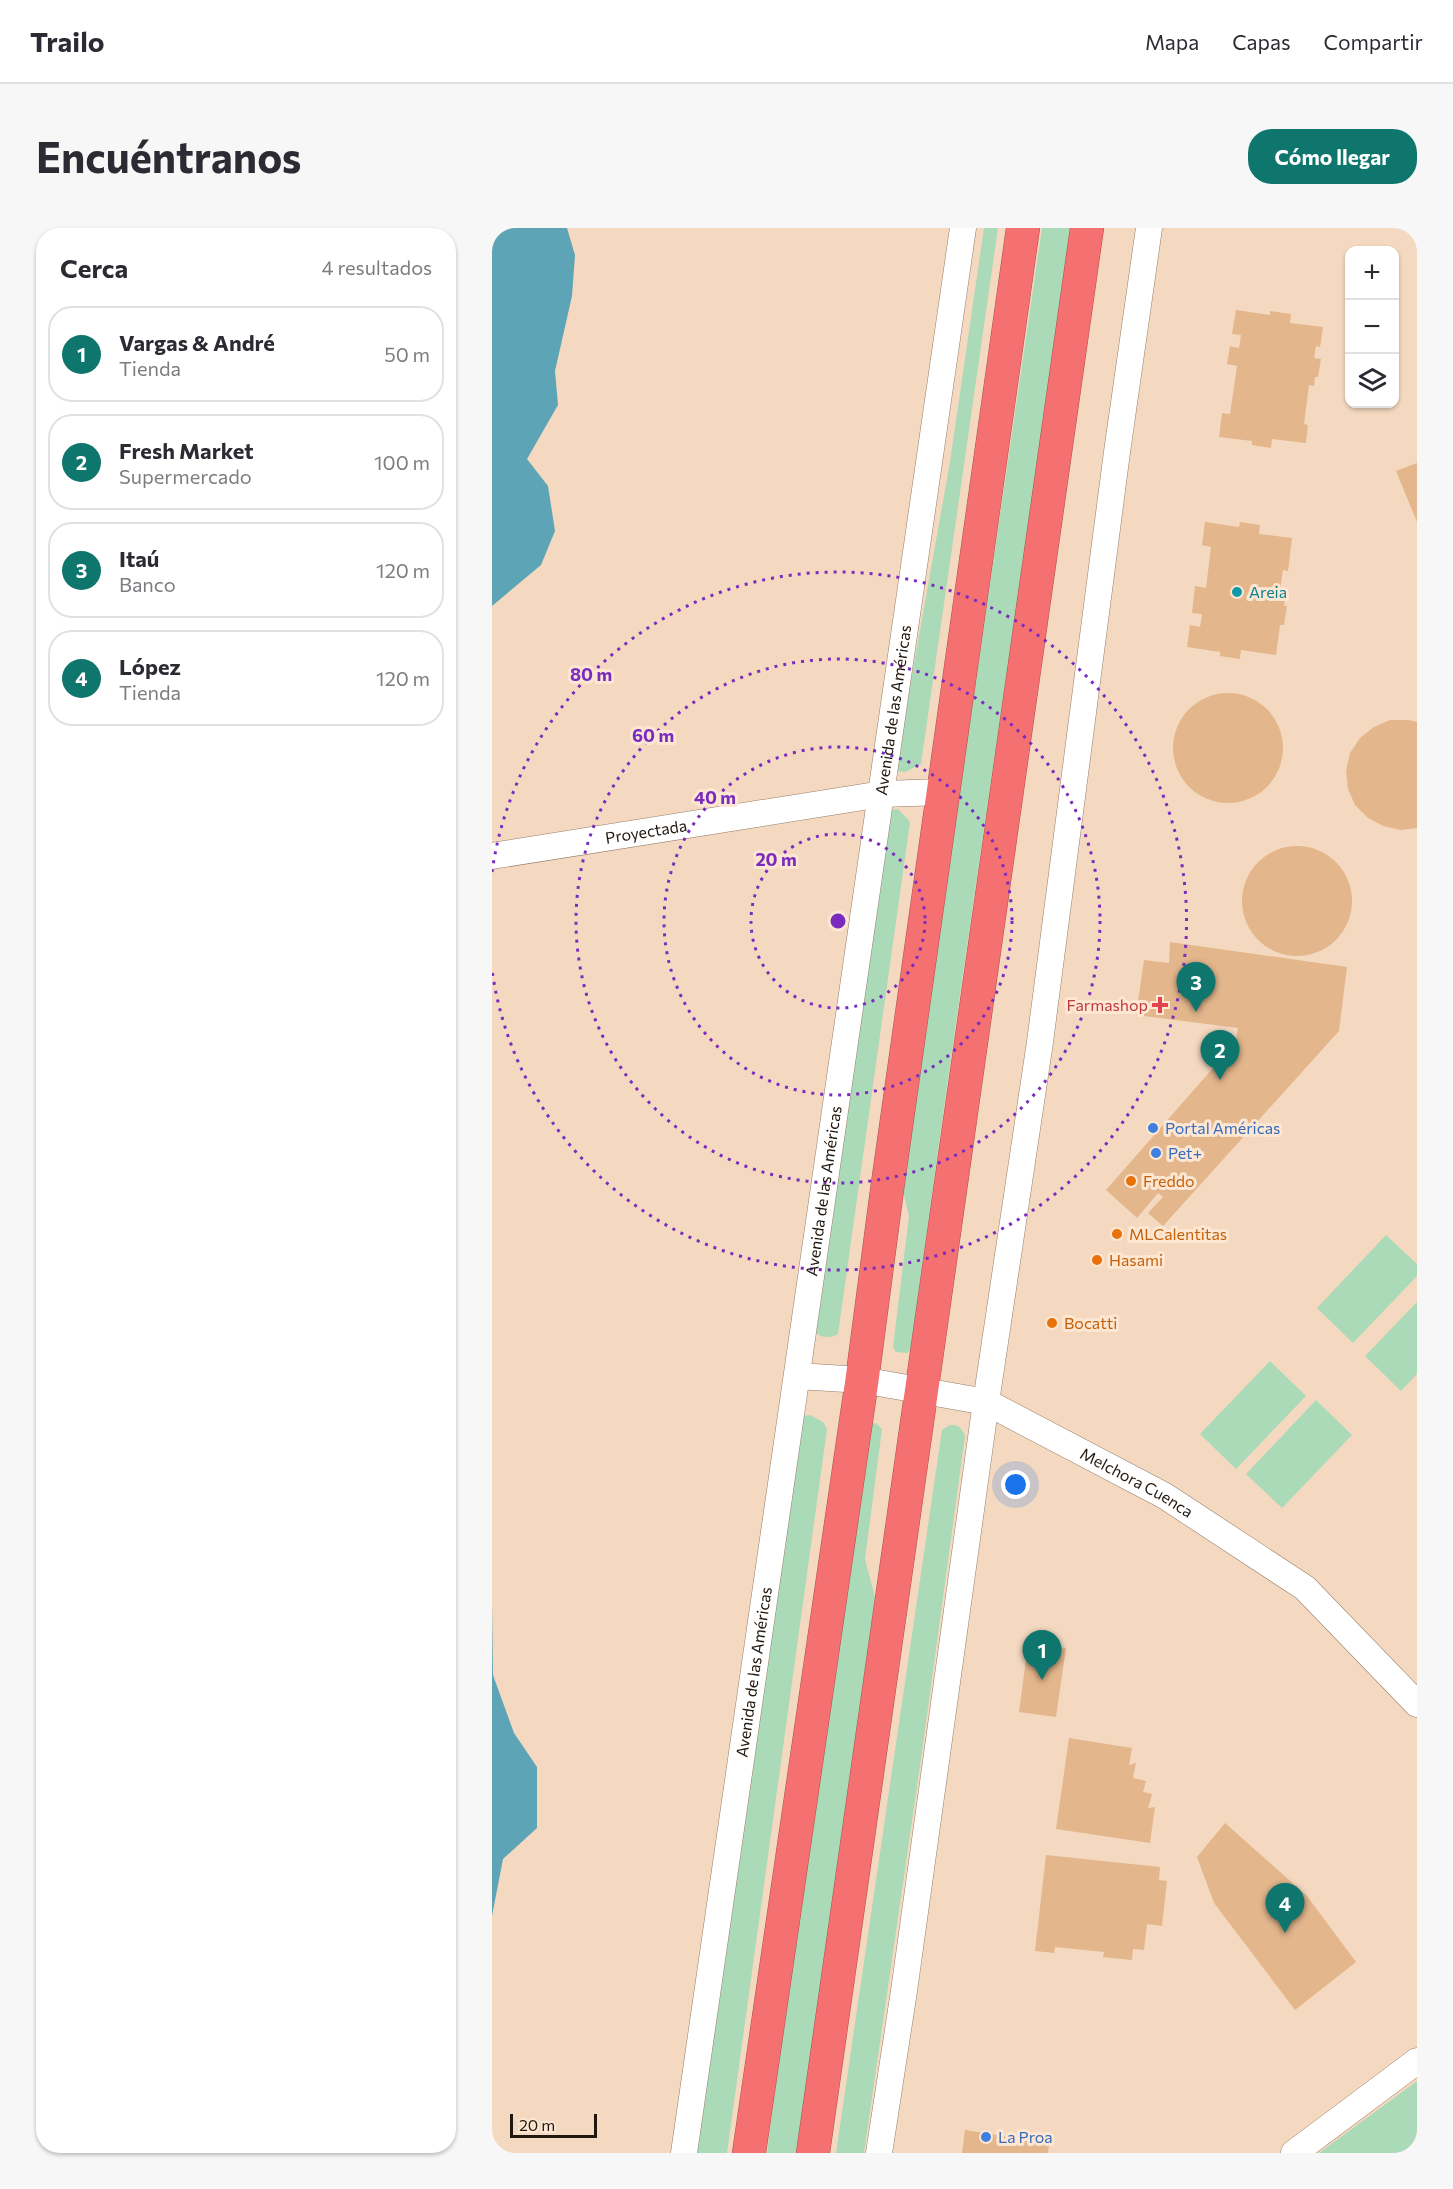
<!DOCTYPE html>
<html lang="es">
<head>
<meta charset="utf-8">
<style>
	body { margin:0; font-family:Commissioner,sans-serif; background:#f7f7f7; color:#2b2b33 }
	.controls { position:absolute; right:18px; top:18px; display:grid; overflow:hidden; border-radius:12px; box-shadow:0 2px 4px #0004 }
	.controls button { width:54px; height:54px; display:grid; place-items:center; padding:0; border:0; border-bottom:2px solid #e1e1e2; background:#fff; color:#2b2b33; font:30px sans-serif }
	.scale { position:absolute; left:18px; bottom:15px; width:87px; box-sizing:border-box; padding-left:6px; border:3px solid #21170f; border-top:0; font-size:16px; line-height:21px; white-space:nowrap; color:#21170f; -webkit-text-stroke:4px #fde7d3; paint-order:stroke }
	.you { position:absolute; left:524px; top:1257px; width:21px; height:21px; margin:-15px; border:4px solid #fff; border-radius:50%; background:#1a73e8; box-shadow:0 0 0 9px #1a73e833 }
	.badge { display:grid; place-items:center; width:39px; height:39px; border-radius:50%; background:#0f766e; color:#fff; font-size:20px; font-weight:700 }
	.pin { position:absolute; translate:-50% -50px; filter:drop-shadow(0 2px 3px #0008) }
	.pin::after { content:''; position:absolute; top:32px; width:21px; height:18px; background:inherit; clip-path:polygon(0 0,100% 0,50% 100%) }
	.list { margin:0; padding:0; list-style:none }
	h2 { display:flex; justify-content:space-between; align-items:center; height:78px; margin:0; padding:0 24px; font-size:26px }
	h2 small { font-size:20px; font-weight:400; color:#7c7c81 }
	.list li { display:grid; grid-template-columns:39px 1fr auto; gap:18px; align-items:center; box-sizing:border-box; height:96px; margin:0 12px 12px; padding:0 12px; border:2px solid #e1e1e2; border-radius:24px }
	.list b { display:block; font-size:22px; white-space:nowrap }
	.list p { margin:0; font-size:20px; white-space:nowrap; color:#7c7c81 }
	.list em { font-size:20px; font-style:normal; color:#7c7c81 }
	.icon { flex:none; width:33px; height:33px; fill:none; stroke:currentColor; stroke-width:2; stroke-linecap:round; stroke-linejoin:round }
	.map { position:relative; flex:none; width:925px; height:1925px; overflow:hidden; border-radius:24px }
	header { display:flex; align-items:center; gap:36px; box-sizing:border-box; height:84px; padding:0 30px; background:#fff; border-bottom:2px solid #e1e1e2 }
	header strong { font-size:28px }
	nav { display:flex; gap:33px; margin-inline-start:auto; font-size:21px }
	.intro { display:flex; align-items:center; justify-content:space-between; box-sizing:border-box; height:144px; padding:0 36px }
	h1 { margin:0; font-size:42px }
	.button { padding:15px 27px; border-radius:24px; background:#0f766e; color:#fff; font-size:21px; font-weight:700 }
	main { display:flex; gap:36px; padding:0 36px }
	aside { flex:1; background:#fff; border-radius:24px; box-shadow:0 2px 4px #0004 }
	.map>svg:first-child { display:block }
	.green { fill:#aadab7 }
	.water { fill:#5da4b6 }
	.building { fill:#e3b68c }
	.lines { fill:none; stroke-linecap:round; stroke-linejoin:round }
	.street-casing { stroke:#967d67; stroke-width:27 }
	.highway-casing { stroke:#ab514e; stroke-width:34 }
	.street { stroke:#fff; stroke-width:26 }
	.highway { stroke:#f57070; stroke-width:33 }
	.ring { fill:none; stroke:#7b2cbf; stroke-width:3; stroke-dasharray:3 6 }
	.culture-dot { fill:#0f9aa8; stroke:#fde7d3; stroke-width:2 }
	.health-dot { fill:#e0444e; stroke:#fde7d3; stroke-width:2 }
	.shop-dot { fill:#3f7fe0; stroke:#fde7d3; stroke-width:2 }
	.food-dot { fill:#e8710a; stroke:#fde7d3; stroke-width:2 }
	.labels { text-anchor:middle; stroke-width:6; stroke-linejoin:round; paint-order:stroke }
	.culture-label { font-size:16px; fill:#0d838f; stroke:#fde7d3; text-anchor:start }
	.street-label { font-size:16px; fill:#21170f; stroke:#fde7d3 }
	.health-label { font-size:16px; fill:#be3a42; stroke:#fde7d3; text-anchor:end }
	.shop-label { font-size:16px; fill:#366cbe; stroke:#fde7d3; text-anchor:start }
	.food-label { font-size:16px; fill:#c56008; stroke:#fde7d3; text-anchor:start }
	.centre { fill:#7b2cbf; stroke:#fde7d3; stroke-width:3 }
	.ring-label { font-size:18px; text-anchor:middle; font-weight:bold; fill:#7b2cbf; stroke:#fde7d3; stroke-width:6; stroke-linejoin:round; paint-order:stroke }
</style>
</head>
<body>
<header>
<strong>Trailo</strong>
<nav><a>Mapa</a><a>Capas</a><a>Compartir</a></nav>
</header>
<div class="intro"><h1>Encuéntranos</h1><a class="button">Cómo llegar</a></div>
<main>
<aside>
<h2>Cerca<small>4 resultados</small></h2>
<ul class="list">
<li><span class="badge">1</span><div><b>Vargas &amp; André</b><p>Tienda</p></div><em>50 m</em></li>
<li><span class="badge">2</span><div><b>Fresh Market</b><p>Supermercado</p></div><em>100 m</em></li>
<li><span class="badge">3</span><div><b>Itaú</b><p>Banco</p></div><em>120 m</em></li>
<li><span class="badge">4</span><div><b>López</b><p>Tienda</p></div><em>120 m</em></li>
</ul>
</aside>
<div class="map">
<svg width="925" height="1925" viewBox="0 0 925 1925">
	<rect width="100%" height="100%" fill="#f4d9c0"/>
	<path class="green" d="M492 0H506L429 536 413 544 403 543 458 234Z
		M550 0H579C527 374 468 747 419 1122L415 1125 404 1124 401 1119 417 988 410 959Z
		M406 581 418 594 346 1106C337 1111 330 1110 322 1104L398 582Z
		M894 1007 925 1036V1048L861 1115 825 1080Z
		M925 1074V1146L909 1163 873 1128Z
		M778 1133 814 1168 744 1241 708 1206Z
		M824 1172 860 1207 790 1280 754 1246Z
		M318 1187 331 1194 335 1201 235 1925H203L310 1188Z
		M384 1195 390 1201 373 1331 385 1377 304 1925H275L307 1682 379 1196Z
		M458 1197C467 1197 469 1199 473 1208L430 1524 372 1925H344L450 1202Z
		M925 1853V1918L917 1925H827Z"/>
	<path class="water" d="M0 0H75L83 27 80 68 63 143 66 177 35 231 56 258 63 303 49 337 0 378Z
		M0 1375 1 1447 22 1505 45 1539V1600L11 1631 0 1688Z"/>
	<path class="building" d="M744 82 778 87V83L799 86 798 95 831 99 828 119 824 118 822 130 829 131 826 149H823L822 158 817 157 812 196 816 197 814 215 780 211 779 220 760 217V213L727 209 730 185 738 186 745 138 735 136 738 118 747 120 749 107 740 106Z
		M925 235V294L904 243Z
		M713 294 747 299 748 294 768 297 767 306 800 310 796 343 791 342 787 369 793 370 792 378H795L792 397H788L784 427 749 422 748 431 728 428V424L695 419 698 397 708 399 710 386 700 385 703 358 714 360 719 319 710 317Z
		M681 520a55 55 0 1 1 110 0a55 55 0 1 1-110 0Z
		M898 492H916L925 494V600L909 602 891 598 876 590 863 577 856 561 854 543 858 525 868 510 882 499Z
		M750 673a55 55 0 1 1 110 0a55 55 0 1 1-110 0Z
		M678 714 855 739 847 803 671 998 656 985 671 969 666 965 645 990 614 962 743 815 746 800 644 787 652 732 677 735Z
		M536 1416 574 1420 564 1489 527 1484Z
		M577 1510 640 1520 637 1537 644 1535 641 1550 654 1553 651 1564 660 1566 656 1580 663 1579 658 1615 564 1601Z
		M733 1595 815 1668 864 1734 803 1782 722 1675 705 1629Z
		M554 1627 668 1639 667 1652 675 1653 670 1698 655 1696 652 1722 641 1721 640 1732 611 1729 612 1724 563 1719 562 1725 543 1723Z
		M473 1902 557 1915 556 1925H470Z"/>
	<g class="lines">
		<g class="street-casing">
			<g id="street">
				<path id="s1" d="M0 628 390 566 451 564"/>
				<path id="s2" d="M305 1148 370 1152 494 1174 673 1268 813 1360 925 1476"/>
				<path id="s3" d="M192 1925 471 0"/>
				<path d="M387 1925 412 1763 494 1174 548 814 625 224 657 0"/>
				<path d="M802 1925 925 1833"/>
			</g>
		</g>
		<g class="highway-casing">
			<path id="highway" d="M257 1925 370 1152 395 962 531 0
				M321 1925 595 0"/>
		</g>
		<use href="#street" class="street"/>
		<use href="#highway" class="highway"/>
	</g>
	<g class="ring">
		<circle cx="346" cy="693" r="87"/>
		<circle cx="346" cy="693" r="174"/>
		<circle cx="346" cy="693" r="262"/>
		<path d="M0 644A349 349 0 1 1 0 742"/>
	</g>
	<circle class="culture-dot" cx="745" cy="364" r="6"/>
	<path class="health-dot" d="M665 768h6v6h6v6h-6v6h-6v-6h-6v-6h6z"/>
	<g class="shop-dot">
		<circle cx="661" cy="900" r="6"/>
		<circle cx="664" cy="925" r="6"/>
		<circle cx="494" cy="1909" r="6"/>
	</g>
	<g class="food-dot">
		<circle cx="639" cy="953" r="6"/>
		<circle cx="625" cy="1006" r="6"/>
		<circle cx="605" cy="1032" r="6"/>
		<circle cx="560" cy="1095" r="6"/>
	</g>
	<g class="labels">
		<g class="culture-label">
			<text x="757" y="370">Areia</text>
		</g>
		<g class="street-label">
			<text dy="6" stroke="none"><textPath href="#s3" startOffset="1458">Avenida de las Américas</textPath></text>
			<text dy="6" stroke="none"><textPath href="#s1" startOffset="156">Proyectada</textPath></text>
			<text dy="6" stroke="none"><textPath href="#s3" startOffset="972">Avenida de las Américas</textPath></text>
			<text dy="6" stroke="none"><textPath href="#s2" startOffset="362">Melchora Cuenca</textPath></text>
			<text dy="6" stroke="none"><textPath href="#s3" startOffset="486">Avenida de las Américas</textPath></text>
		</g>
		<g class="health-label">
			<text x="656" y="783">Farmashop</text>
		</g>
		<g class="shop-label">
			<text x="673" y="906">Portal Américas</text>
			<text x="676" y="931">Pet+</text>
			<text x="506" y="1915">La Proa</text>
		</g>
		<g class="food-label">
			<text x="651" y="959">Freddo</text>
			<text x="637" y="1012">MLCalentitas</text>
			<text x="617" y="1038">Hasami</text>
			<text x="572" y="1101">Bocatti</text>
		</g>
	</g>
	<circle cx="346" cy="693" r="9" class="centre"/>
	<g class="ring-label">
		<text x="99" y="453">80 m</text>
		<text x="161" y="514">60 m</text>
		<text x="223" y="576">40 m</text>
		<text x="284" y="638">20 m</text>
	</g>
</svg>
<div class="controls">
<button>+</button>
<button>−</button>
<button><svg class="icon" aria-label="layers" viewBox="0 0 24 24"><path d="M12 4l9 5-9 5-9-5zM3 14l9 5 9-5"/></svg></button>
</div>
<div class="scale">20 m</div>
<div class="you"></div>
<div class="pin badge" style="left:550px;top:1452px">1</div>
<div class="pin badge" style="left:728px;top:852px">2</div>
<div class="pin badge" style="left:704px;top:784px">3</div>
<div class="pin badge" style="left:793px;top:1705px">4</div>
</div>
</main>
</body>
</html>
